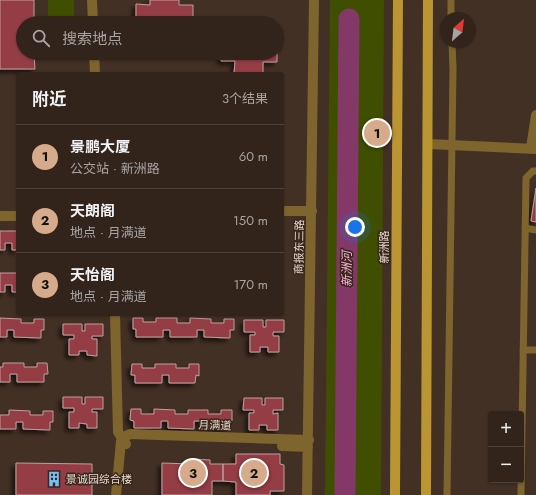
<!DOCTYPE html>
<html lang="zh">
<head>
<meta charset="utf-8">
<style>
	body { margin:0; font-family:Jost,"Noto Sans SC",sans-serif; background:#3d3028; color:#f1f3f6 }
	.controls { position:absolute; right:12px; bottom:12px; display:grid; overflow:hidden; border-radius:4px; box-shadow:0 1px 3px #0004 }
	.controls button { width:36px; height:36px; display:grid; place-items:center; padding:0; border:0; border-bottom:1px solid #4d413a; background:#32241b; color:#f1f3f6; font:20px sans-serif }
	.compass { position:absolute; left:440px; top:12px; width:36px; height:36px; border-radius:50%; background:#32241b; box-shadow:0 1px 3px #0004; rotate:28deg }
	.you { position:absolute; left:355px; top:227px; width:14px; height:14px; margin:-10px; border:3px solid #fff; border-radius:50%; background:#1a73e8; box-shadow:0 0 0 6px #1a73e833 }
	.badge { display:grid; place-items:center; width:26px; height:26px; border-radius:50%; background:#d6ab8b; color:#111; font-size:13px; font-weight:700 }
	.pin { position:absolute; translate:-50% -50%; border:2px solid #fff; box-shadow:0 1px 4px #0006 }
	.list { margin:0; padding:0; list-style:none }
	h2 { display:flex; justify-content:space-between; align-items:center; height:52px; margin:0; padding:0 16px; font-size:17px }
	h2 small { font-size:13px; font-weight:400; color:#a8a4a3 }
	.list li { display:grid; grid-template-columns:26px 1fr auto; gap:12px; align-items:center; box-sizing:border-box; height:64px; padding:0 16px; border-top:1px solid #4d413a }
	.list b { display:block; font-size:15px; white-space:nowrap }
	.list p { margin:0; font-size:13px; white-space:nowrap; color:#a8a4a3 }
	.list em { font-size:13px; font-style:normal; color:#a8a4a3 }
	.icon { flex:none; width:22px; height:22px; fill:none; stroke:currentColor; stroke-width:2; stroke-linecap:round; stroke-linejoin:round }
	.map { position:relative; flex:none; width:536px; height:495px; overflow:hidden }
	.search { position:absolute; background:#32241b; box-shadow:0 1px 3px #0004; left:16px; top:16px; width:268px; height:44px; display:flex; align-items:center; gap:10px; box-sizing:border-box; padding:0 14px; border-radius:22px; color:#a8a4a3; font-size:15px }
	.panel { position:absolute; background:#32241b; box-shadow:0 1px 3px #0004; left:16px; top:72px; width:268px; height:244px; border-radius:4px }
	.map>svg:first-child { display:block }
	.green { fill:#404e01 }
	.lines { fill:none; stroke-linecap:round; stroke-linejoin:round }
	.river { stroke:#833868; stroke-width:21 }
	.building { fill:#953c44; stroke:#bc9f9f; filter:url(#shadow) }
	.service { stroke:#7d652d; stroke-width:7 }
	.minor { stroke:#7d652d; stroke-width:10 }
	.primary { stroke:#bc9533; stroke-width:10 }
	.labels { text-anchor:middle; stroke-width:3; stroke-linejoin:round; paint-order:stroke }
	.street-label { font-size:11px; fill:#e6dad2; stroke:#39261a }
	.poi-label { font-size:11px; fill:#e6dad2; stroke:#39261a; text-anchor:start }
	.water-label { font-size:12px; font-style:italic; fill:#f3b2d7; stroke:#39261a }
</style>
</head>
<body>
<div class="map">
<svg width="536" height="495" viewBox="0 0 536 495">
	<defs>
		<filter id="shadow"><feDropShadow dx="-3.5" dy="3.5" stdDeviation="2" flood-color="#0009"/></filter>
	</defs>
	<rect width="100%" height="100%" fill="#433024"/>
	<path class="green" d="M48 0H74V23H48Z
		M330 0H384L381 495H325Z"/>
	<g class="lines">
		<path class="river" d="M345 495 349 19"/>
	</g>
	<path class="building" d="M0 0H34V23H23V53H34L35 69H0Z
		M150 0H179V5H193V23H136V4L150 5Z
		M235 19 264 20V23H235Z
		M277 34V62H263V74H234L235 61H221V53H277Z
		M536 188V222L531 221Z
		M0 231H18V250H12V243H5V250H0Z
		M0 273H18V292H12V285H5V292H0Z
		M0 318 21 319V323H34V319H44V330H41V338L14 337V330H7V337H0Z
		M133 318H143V322H156V318H177V323H190V318L211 319V323H224V319H234V330H230V338L204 337V330H197V337H170V330H163V337H136V329H133Z
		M244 320H263V327H266V320H284V332H273V336H279V352H268V347H260V352H250V335H255V332H244Z
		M63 324H82V331H85V324H103V336H92V339H97V356L87 355V351H79V355H69V339H74V335H63Z
		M3 363H24V367H37V363H47L48 374H44V382H17V374H10V382H0V367H3Z
		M132 364H142V368H155V364H176V368H189V364H199V376L196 375 195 383H169V375H162V383H135V375H131Z
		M63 397H82V404H85V397H103V409H92V412H97V428H87V424L79 423V428H69V412H74V408H63Z
		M244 398H262V405H265V398H283V410H273V414L278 413V430H267V425H259V430H249V413H254V410H243Z
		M131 409H141V414H154V409L175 410V414H188V410H208V414H221V410H232V421H228V429H201V421H194V429L168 428V421H161V428H134V421L130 420Z
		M9 410 30 411V415H43V411H53V422H50V430L23 429V422H16V429H0V415H9Z
		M236 454H280V464L284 465V491H270V495H236V482L223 481V464H236Z
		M192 459 210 460V464H223V481H212V495H162V463L192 464Z
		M16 463 92 464V495H16Z"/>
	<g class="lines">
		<path class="service" d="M451 18V0
			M525 228 536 230
			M523 350H536
			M447 495 453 69 452 42
			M521 495 526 178 533 171H536"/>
		<path class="minor" d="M92 0 93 23
			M94 53 95 74
			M428 144 536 149
			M531 148 536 115
			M282 211H312
			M0 216H18
			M115 314 118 432 126 444
			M282 446 308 447
			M116 495 121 441 122 438 130 434 309 440
			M307 495 314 0"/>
		<path class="primary" d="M395 495 398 0
			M426 495 428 0"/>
	</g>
	<defs>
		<g id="building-bare" transform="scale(1.2)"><path d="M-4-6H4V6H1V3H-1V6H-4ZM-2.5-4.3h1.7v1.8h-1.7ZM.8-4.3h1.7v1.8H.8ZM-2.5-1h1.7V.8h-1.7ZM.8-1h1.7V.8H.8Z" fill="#74c0f6" stroke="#39261a" stroke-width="2.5" paint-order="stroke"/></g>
	</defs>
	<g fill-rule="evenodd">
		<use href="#building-bare" x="54" y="479"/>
	</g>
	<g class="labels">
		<g class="street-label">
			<text transform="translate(299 247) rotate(-89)" y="4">商报东三路</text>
			<text transform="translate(384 247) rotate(-90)" y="4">新洲路</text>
			<text transform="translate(215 425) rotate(2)" y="4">月满道</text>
		</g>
		<g class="poi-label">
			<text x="66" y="483">景诚园综合楼</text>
		</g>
		<g class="water-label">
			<text transform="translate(347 269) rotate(-90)" y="4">新洲河</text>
		</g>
	</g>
</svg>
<div class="controls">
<button>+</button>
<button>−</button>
</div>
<svg class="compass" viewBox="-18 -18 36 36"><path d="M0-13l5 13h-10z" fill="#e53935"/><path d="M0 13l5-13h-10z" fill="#a8a4a3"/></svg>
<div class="you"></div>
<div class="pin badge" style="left:377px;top:133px">1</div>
<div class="pin badge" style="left:254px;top:473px">2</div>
<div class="pin badge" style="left:193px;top:473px">3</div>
<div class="search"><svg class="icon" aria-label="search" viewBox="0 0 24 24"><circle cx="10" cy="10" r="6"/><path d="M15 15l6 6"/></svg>搜索地点</div>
<section class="panel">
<h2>附近<small>3个结果</small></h2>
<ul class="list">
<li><span class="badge">1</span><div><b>景鹏大厦</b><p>公交站 · 新洲路</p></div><em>60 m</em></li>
<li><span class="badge">2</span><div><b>天朗阁</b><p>地点 · 月满道</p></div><em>150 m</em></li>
<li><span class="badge">3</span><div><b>天怡阁</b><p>地点 · 月满道</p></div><em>170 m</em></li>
</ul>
</section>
</div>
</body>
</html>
